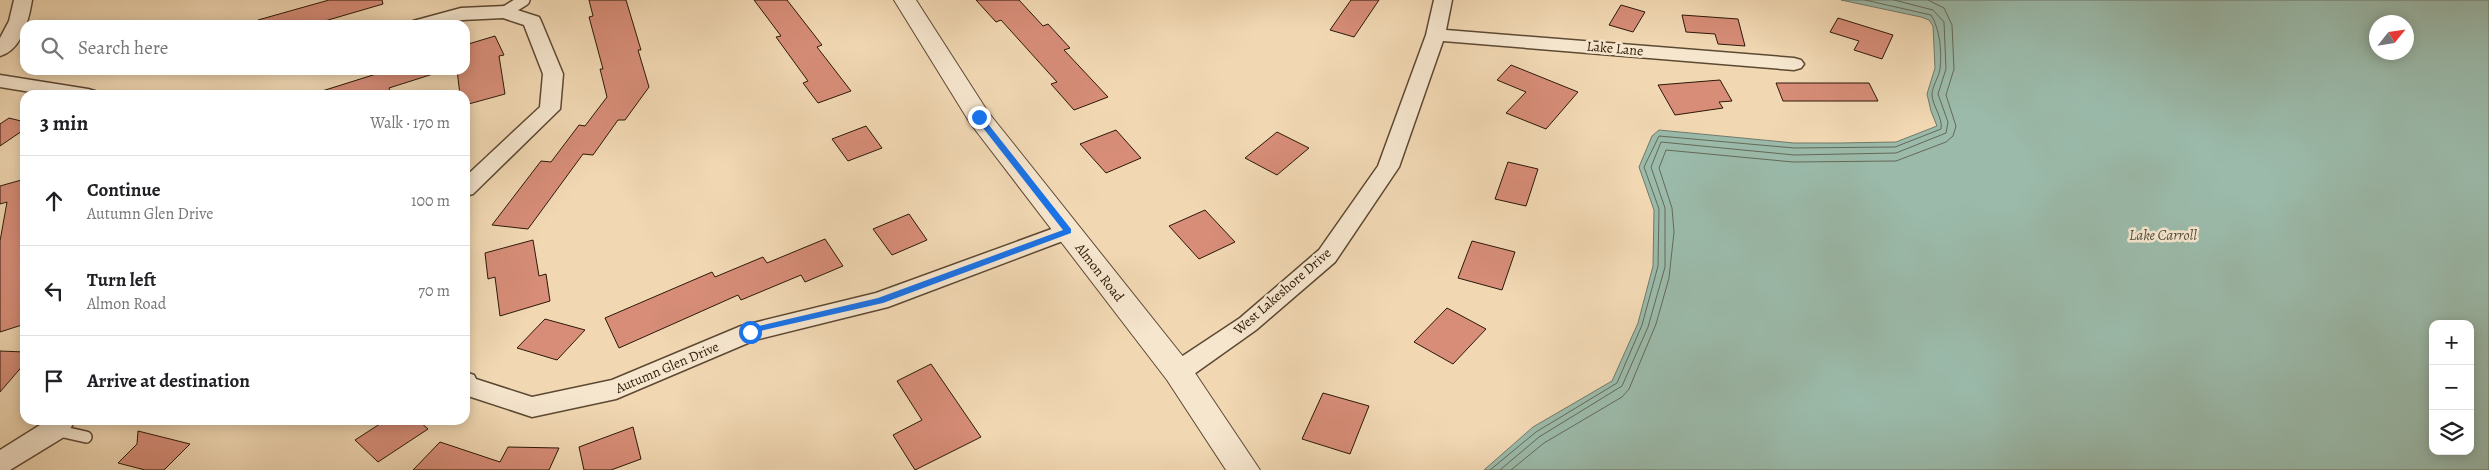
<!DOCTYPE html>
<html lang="en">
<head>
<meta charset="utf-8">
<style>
	body { margin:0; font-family:Alegreya,serif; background:#f6f6f6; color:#202124 }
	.controls { position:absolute; right:15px; bottom:15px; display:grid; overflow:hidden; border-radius:10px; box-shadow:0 2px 12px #0003 }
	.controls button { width:45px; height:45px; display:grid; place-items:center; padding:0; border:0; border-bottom:1px solid #e0e0e0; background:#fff; color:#202124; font:25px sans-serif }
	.compass { position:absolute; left:2369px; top:15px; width:45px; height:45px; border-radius:50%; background:#fff; box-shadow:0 2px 12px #0003; rotate:60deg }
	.stop { position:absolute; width:15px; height:15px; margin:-11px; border:4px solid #1a73e8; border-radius:50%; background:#fff }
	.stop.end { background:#1a73e8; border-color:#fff; box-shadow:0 1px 5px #0008 }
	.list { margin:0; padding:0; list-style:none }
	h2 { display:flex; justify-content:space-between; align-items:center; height:65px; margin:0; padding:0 20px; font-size:21px }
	h2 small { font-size:16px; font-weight:400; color:#757577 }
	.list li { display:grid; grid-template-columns:32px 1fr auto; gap:15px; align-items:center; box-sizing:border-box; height:90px; padding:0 20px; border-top:1px solid #e0e0e0 }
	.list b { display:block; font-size:19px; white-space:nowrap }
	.list p { margin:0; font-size:16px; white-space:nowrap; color:#757577 }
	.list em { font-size:16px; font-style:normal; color:#757577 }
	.icon { flex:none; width:28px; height:28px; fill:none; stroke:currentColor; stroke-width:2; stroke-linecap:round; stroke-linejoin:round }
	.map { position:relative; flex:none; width:2489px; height:470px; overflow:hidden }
	.search { position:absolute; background:#fff; box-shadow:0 2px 12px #0003; left:20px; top:20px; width:450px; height:55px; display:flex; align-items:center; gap:12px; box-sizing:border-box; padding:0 18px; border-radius:15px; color:#757577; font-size:19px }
	.panel { position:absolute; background:#fff; box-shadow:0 2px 12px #0003; left:20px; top:90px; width:450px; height:335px; border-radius:15px }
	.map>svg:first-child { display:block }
	.water { fill:#9bbaaa; stroke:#6f7969; fill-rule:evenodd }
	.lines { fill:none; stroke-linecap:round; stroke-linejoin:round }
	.shore { stroke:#646958; stroke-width:1 }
	.building { fill:#d78d78; stroke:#2c1807 }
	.service-casing { stroke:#5d4832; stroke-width:14 }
	.minor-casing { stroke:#5d4832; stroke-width:3 }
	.tertiary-casing { stroke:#5d4832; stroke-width:2 }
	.service { stroke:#f6e6ce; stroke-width:11 }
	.minor { fill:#f6e6ce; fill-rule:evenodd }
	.tertiary { fill:#f6e6ce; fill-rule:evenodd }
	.route { fill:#1a73e8 }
	.labels { text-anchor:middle; stroke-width:5; stroke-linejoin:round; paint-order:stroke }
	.street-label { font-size:14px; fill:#2c1807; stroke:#f6e6ce }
	.water-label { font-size:15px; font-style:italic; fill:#535140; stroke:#f6e6ce }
</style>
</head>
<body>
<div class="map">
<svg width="2489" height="470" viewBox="0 0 2489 470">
	<rect width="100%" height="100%" fill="#f1d8b3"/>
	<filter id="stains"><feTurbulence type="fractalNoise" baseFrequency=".004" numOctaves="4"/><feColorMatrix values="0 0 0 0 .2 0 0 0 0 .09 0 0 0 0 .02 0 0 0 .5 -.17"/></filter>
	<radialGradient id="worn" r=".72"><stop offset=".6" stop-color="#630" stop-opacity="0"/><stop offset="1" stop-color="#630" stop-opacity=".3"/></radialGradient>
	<path class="water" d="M1841 0H2489V470H1484L1533 427 1612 381 1638 323 1653 266 1654 210 1639 167 1652 136 1659 130 1794 143H1840L1896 142 1937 126 1931 111 1927 94 1935 68 1933 26 1929 20 1921 17ZM2376 22H2406V52H2376ZM2433 324H2470V451H2433Z"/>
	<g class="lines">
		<path class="shore" d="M1490 470 1536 432 1617 383 1642 325 1658 266 1659 209 1644 167 1659 136 1794 148 1895 147 1941 129C1943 118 1933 107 1932 95 1932 86 1939 77 1940 69 1942 52 1940 29 1931 15L1865 0
			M1500 470 1539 437 1622 386 1648 327 1665 267V208L1651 167 1661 142 1794 155 1896 153 1946 133 1948 122 1938 94 1946 69 1944 22 1933 10 1894 0
			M1511 470 1544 443 1622 397 1629 389 1656 324 1669 278 1674 232 1672 208 1659 168 1666 150 1793 162 1896 161 1946 142 1953 136 1956 126 1946 95 1954 69 1952 25 1944 8 1928 0"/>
	</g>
	<path class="building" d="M329 0H382L383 4 311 25H259L258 20Z
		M589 0H626L641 50H638L649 87 625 120H618L593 155 583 154 528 229 492 225 541 161 551 162 579 125 585 126 607 97 600 69H603L589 17 593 16Z
		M754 0H787L822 45 817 47 851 91 818 103 803 83 808 81 776 37 781 36Z
		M976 0H1019L1043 26 1048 24 1070 48 1064 50 1108 97 1074 110 1051 84 1057 82 1001 20 996 22Z
		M1351 0H1379L1354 37 1330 30Z
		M1621 5 1645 12 1633 32 1609 25Z
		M1682 15 1738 19 1745 46 1718 44 1715 34 1686 32Z
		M1838 18 1893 35 1882 59 1854 50 1859 41 1830 32Z
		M495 36 504 55 499 56 505 94 465 105V95H460L457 70H465V45Z
		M1511 65 1578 92 1546 129 1506 113 1526 92 1497 80Z
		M389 70H432L433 74 389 88 392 95H323L322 91Z
		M1720 80 1732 101 1719 102 1723 108 1675 115 1658 85Z
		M1776 83H1869L1878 101H1783Z
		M9 118 25 122V129L0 146V124Z
		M866 126 882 148 848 161 832 139Z
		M1116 130 1141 158 1106 173 1080 144Z
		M1277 132 1309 148 1277 175 1245 158Z
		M1508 162 1538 169 1526 206 1495 199Z
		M25 179V324L0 332V241L7 202 0 204V186Z
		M1205 210 1235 242 1199 259 1169 226Z
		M909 214 927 240 892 255 873 229Z
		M825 239 843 266 805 282 801 275 741 300 738 295 619 348 605 318 712 272 715 277 763 257 767 263Z
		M533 240 539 276 546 274 550 301 500 316 495 277 488 279 485 253Z
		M1472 241 1515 252 1502 290 1458 278Z
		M1447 308 1486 329 1453 364 1414 342Z
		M545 319 585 330 557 360 517 348Z
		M0 351 25 352V363L0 392Z
		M931 364 981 437 915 470 893 435 922 420 897 381Z
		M1323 393 1369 406 1350 454 1302 439Z
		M386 420H418L428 429 378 462 355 440Z
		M633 427 641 459 611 470H584L579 447Z
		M138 431 190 444 164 470H145L118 463 137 444Z
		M440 442 500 462 508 447 559 448 549 470H413Z"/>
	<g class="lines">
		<g class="service-casing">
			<path id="service" d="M505 12 524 0
				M55 430 86 437"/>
		</g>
		<g class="minor-casing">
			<path id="minor" d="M14 0H32C29 19 22 50 0 56V38L9 21Z
				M1434 0H1452L1446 30 1794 58 1801 60 1804 64 1801 68 1794 70 1443 41 1399 167 1335 262 1256 330 1187 379 1178 382 1169 379 1166 372 1169 365 1240 318 1319 250 1378 166 1426 35Z
				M505 6 539 17 541 21 563 74 560 109 473 194 465 196V177L540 107 543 74 524 25 503 18 462 20 442 25H411L413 21 461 8Z
				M0 75 88 89 95 91 98 95H49L0 87Z
				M1068 223 1076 226 1079 231 1076 236 888 307 755 340 616 399 532 417 465 395V372L474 375 476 379 532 397 612 380 741 326 876 293Z
				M48 420H76L64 437 10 470H0V450Z"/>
		</g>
		<g class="tertiary-casing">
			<path id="tertiary" d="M894 0H916L988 112 1189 364 1260 470H1226L1167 380 970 123Z"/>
		</g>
		<use href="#service" class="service"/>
		<use href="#minor" class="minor"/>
		<use href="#tertiary" class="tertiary"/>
	</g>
	<path class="route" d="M976 115H981L1071 229V233L883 303 747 334V329L750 328 878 298 1063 230 976 119Z"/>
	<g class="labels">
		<g class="street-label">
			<text transform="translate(1615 48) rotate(5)" y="5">Lake Lane</text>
			<text transform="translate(1100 272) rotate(52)" y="5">Almon Road</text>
			<text transform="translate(1282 291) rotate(-41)" y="5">West Lakeshore Drive</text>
			<text transform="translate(667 367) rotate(-23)" y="5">Autumn Glen Drive</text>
		</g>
		<g class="water-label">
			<text x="2163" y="240">Lake Carroll</text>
		</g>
	</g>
	<rect width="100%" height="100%" filter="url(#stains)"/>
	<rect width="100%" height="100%" fill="url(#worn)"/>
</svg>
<div class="controls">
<button>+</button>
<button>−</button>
<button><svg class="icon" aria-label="layers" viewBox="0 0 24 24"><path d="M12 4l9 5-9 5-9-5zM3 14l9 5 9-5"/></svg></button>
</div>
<svg class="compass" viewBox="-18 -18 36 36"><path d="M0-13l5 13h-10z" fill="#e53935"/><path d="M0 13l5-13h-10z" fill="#757577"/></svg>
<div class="stop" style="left:750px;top:332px"></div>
<div class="stop end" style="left:979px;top:117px"></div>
<div class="search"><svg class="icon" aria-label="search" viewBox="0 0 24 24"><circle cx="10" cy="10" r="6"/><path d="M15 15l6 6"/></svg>Search here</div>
<section class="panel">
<h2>3 min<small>Walk · 170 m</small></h2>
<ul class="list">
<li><svg class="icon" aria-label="ahead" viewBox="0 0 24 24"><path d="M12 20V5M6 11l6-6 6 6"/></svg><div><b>Continue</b><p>Autumn Glen Drive</p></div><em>100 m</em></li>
<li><svg class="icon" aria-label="left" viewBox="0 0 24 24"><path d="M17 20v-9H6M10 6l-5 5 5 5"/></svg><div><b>Turn left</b><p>Almon Road</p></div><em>70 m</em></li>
<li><svg class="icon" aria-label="arrive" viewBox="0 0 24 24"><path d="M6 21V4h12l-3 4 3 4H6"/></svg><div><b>Arrive at destination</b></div></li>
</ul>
</section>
</div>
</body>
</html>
